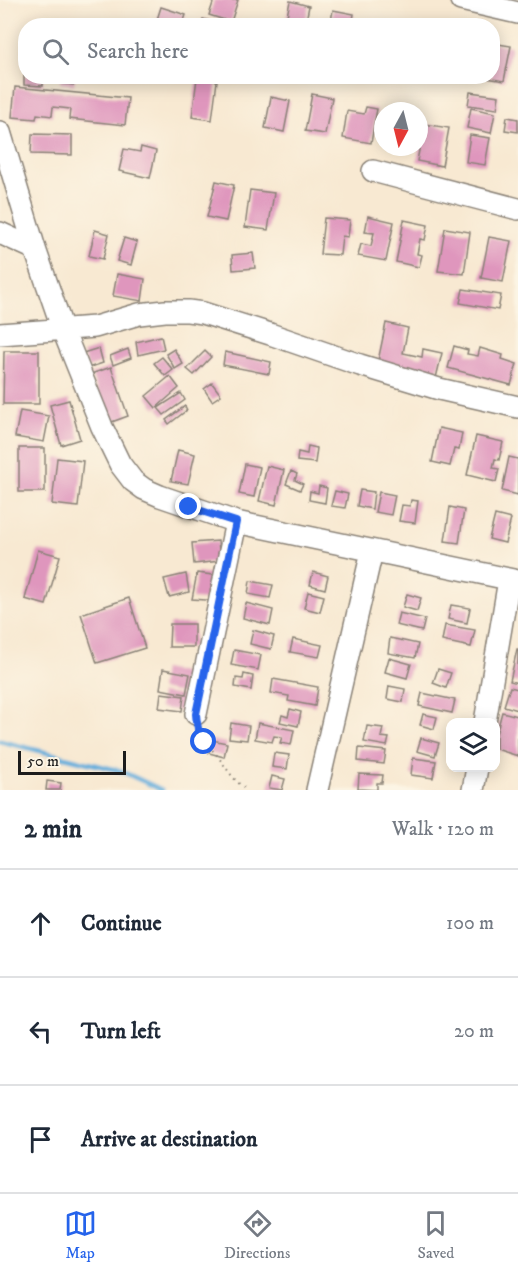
<!DOCTYPE html>
<html lang="en">
<head>
<meta charset="utf-8">
<style>
	body { margin:0; font-family:"IM FELL DW Pica",serif; background:#f2f2f3; color:#1f2937 }
	.controls { position:absolute; right:18px; bottom:18px; display:grid; overflow:hidden; border-radius:12px; box-shadow:0 3px 15px #0003 }
	.controls button { width:54px; height:54px; display:grid; place-items:center; padding:0; border:0; border-bottom:2px solid #e0e1e3; background:#fff; color:#1f2937; font:30px sans-serif }
	.compass { position:absolute; left:374px; top:102px; width:54px; height:54px; border-radius:50%; background:#fff; box-shadow:0 3px 15px #0003; rotate:187deg }
	.scale { position:absolute; left:18px; bottom:15px; width:108px; box-sizing:border-box; padding-left:6px; border:3px solid #1c1c1c; border-top:0; font-size:16px; line-height:21px; white-space:nowrap; color:#1c1c1c; -webkit-text-stroke:4px #fcf5e5; paint-order:stroke }
	.stop { position:absolute; width:18px; height:18px; margin:-14px; border:4px solid #2563eb; border-radius:50%; background:#fff }
	.stop.end { background:#2563eb; border-color:#fff; box-shadow:0 2px 6px #0008 }
	.list { margin:0; padding:0; list-style:none }
	h2 { display:flex; justify-content:space-between; align-items:center; height:78px; margin:0; padding:0 24px; font-size:26px }
	h2 small { font-size:20px; font-weight:400; color:#747a83 }
	.list li { display:grid; grid-template-columns:39px 1fr auto; gap:18px; align-items:center; box-sizing:border-box; height:108px; padding:0 24px; border-top:2px solid #e0e1e3 }
	.list b { display:block; font-size:22px; white-space:nowrap }
	.list em { font-size:20px; font-style:normal; color:#747a83 }
	.icon { flex:none; width:33px; height:33px; fill:none; stroke:currentColor; stroke-width:2; stroke-linecap:round; stroke-linejoin:round }
	.map { position:relative; flex:none; width:518px; height:790px; overflow:hidden }
	.search { position:absolute; background:#fff; box-shadow:0 3px 15px #0003; left:18px; right:18px; top:18px; height:66px; display:flex; align-items:center; gap:15px; box-sizing:border-box; padding:0 21px; border-radius:24px; color:#747a83; font-size:22px }
	.sheet { height:402px; background:#fff }
	nav { display:flex; justify-content:space-around; align-items:center; box-sizing:border-box; height:84px; border-top:2px solid #e0e1e3; background:#fff; font-size:16px; color:#747a83 }
	nav a { display:grid; justify-items:center; gap:3px }
	nav .on { color:#2563eb }
	.map>svg:first-child { display:block }
	.lines { fill:none; stroke-linecap:round; stroke-linejoin:round }
	.stream { stroke:#64aedc; stroke-width:4.5 }
	.building { fill:#df96bd }
	.minor-casing { stroke:#8a8277; stroke-width:24 }
	.path { stroke:#8a8277; stroke-width:2; stroke-dasharray:1.5 4.5; stroke-linecap:butt }
	.minor { stroke:#fff; stroke-width:21 }
	.route { stroke:#2563eb; stroke-width:8 }
</style>
</head>
<body>
<div class="map">
<svg width="518" height="790" viewBox="0 0 518 790">
	<rect width="100%" height="100%" fill="#fcf5e5"/>
	<filter id="ink" filterUnits="userSpaceOnUse"><feTurbulence type="fractalNoise" baseFrequency=".0167" numOctaves="2"/><feDisplacementMap in="SourceGraphic" scale="12" xChannelSelector="R" yChannelSelector="G"/><feConvolveMatrix kernelMatrix="1 2 1 2 8 2 1 2 1" color-interpolation-filters="sRGB"/></filter>
	<filter id="wash" filterUnits="userSpaceOnUse"><feTurbulence type="fractalNoise" baseFrequency=".008" numOctaves="4" result="noise"/><feDisplacementMap in="SourceGraphic" scale="24" xChannelSelector="R" yChannelSelector="G"/><feGaussianBlur stdDeviation="1.35" result="paint"/><feColorMatrix in="noise" values="0 0 0 0 0 0 0 0 0 0 0 0 0 0 0 0 0 1.4 0 .05"/><feComposite in="paint" operator="in"/></filter>
	<g filter="url(#wash)">
		<rect width="100%" height="100%" fill="#f8e9d2"/>
		<g class="lines">
			<path class="stream" d="M0 741 121 771 162 790"/>
		</g>
		<g id="blocks">
			<path class="building" d="M214 0H238L231 22 209 15Z
				M290 1 309 6 305 26H285Z
				M161 7 186 15 182 26H155Z
				M333 10 354 14 352 26H330Z
				M203 19 225 25V26H201Z
				M492 43 511 46 504 81 487 78V76H492Z
				M24 76H43V86L24 85Z
				M61 76H75L74 85 60 83Z
				M197 78 217 81 212 120 192 117Z
				M15 87 128 98 125 125 69 119 70 109 53 107 52 116 37 114 36 119 12 117Z
				M470 92 499 96 497 109 468 105Z
				M312 94 332 98 325 134 305 131Z
				M271 97 290 101 284 132 265 128Z
				M366 107 377 109 371 143 343 138 347 111 364 114Z
				M471 108 495 113 491 133 467 128Z
				M507 117 518 119V132L505 130Z
				M424 124 449 128 442 166 417 161Z
				M32 134 72 135V155L31 154Z
				M470 135 490 138 485 165 466 162Z
				M141 147 156 151 150 178 119 171 124 149 140 152Z
				M216 181 234 185 226 221 207 217Z
				M250 190 274 193 268 230 245 227Z
				M368 216 394 222 386 261 358 256 361 244 371 246 374 233 365 232Z
				M324 218 350 220 348 237 342 236 340 255 320 254Z
				M404 220 428 225 425 240 420 239 417 254 422 255 419 267 396 262Z
				M445 228 470 232 464 274 438 271Z
				M95 230 109 234 103 259 89 256Z
				M489 237 511 241 503 282 481 278Z
				M124 238 137 242 131 265 117 261Z
				M253 253 255 268 233 270 232 255Z
				M117 274 145 279 142 301 113 296Z
				M463 289 501 295 498 310 460 303Z
				M386 323 408 328 403 353 422 357 423 349 442 353 436 378 377 366Z
				M161 336 164 349 138 355 136 342Z
				M454 346 468 350 467 354 478 356 480 348 503 355 502 359 517 364 511 385 448 368Z
				M99 348 103 363 88 368 83 353Z
				M128 349 131 358 113 365 110 356Z
				M174 349 183 364 175 369 166 354Z
				M4 351H39V404H3Z
				M205 351 211 357 194 375 187 369Z
				M225 352 271 362 269 374 223 365Z
				M162 357 173 370 165 376 154 363Z
				M111 367 128 416 109 423 91 374Z
				M170 376 179 388 156 408 146 396Z
				M212 383 221 395 212 401 204 389Z
				M181 393 185 400 164 415 158 408Z
				M69 400 80 439 61 445 50 405Z
				M185 406 187 410 169 424 166 420Z
				M20 411 49 416 44 442 15 437Z
				M439 428 462 433 459 450 454 449 450 466 432 462Z
				M476 436 503 442 499 460 495 459 493 468 499 469 496 482 467 475Z
				M308 446 317 448 315 463 297 461 298 452 307 454Z
				M19 448H45V492H19Z
				M178 450 195 454 188 484 171 481Z
				M509 457 518 459V495L502 491Z
				M57 458 83 461 78 507 52 504Z
				M245 464 260 467 254 497 239 494Z
				M267 466 284 470 276 505 259 501Z
				M291 471 297 474 295 480 303 484 300 490 286 484Z
				M319 486 327 488 325 503 309 500 310 491 318 493Z
				M360 490 374 492 372 509 357 506Z
				M335 491 348 494 345 508 331 506Z
				M379 492 395 495 391 515 375 512Z
				M411 500 418 501 415 523 399 521 402 505 410 506Z
				M450 507 464 510 459 543 445 541Z
				M495 515 511 519 505 543 489 539Z
				M218 541 220 561 194 564 192 543Z
				M38 550 60 556 46 605 25 599Z
				M313 572 328 576 325 589 310 585Z
				M197 573 221 576 219 601 192 599Z
				M186 574 189 592 169 597 164 579Z
				M250 581 273 585 270 598 248 594Z
				M308 592 324 596 320 612 304 608Z
				M407 594 421 598 417 611 403 607Z
				M129 598 145 648 97 663 81 614Z
				M246 603 273 610 270 625 243 618Z
				M451 605 470 608 467 623 448 619Z
				M399 613 425 619 422 631 396 625Z
				M170 624H194V647H169Z
				M445 625 475 630 471 647 442 641Z
				M253 630 274 636 271 649 250 644Z
				M390 638 418 644 415 658 388 653Z
				M293 639 322 645 319 657 290 652Z
				M517 649H518V683L510 681Z
				M234 650 261 655 258 670 231 665Z
				M389 658 411 664 407 678 385 672Z
				M163 669 190 674 186 694 160 689Z
				M438 669 451 673 446 688 433 683Z
				M244 674 253 676 251 690 235 687 236 678 243 679Z
				M273 679 318 687 315 706 288 701 289 696 271 693Z
				M389 686 405 689 403 702 387 699Z
				M510 687 518 689V710L504 706Z
				M161 693 184 696 182 711 159 708Z
				M422 693 455 700 452 713 419 706Z
				M290 709 301 712 298 726 280 722 282 715 288 717Z
				M502 712 518 716V756L496 749V734Z
				M423 714 437 717 434 729 420 725Z
				M231 723 249 726 247 740 229 738Z
				M258 723 294 730 291 745 280 743 282 737 274 736 272 742 255 739Z
				M367 726 383 728 381 737 389 738 387 746 364 742Z
				M421 738 439 743 435 756 417 751Z
				M212 740 227 743 224 757 209 753Z
				M359 748 386 751 384 764 358 761Z
				M274 753 289 755 287 769 272 767Z
				M413 758 436 761 433 778 411 775Z
				M359 774 383 775 382 783H377V790L358 789Z
				M272 776 285 779 282 790 269 788Z
				M47 781 61 783 60 790H46Z"/>
		</g>
	</g>
	<g filter="url(#ink)">
		<use href="#blocks" fill-opacity="0" stroke="#8a8277" stroke-width="1.5"/>
		<g class="lines">
			<g class="minor-casing">
				<path id="minor" d="M461 0 518 13
					M0 132 35 249 63 330 102 427 120 464 133 481 144 489 160 496 236 522 518 581
					M373 171 518 209
					M0 233 35 249
					M0 334 95 327 139 314 165 311H188L203 313 270 334 360 365 439 389 518 407
					M196 714 236 522
					M485 722 509 580
					M317 790 372 551
					M473 790 477 768"/>
			</g>
			<path class="path" d="M198 731C202 743 212 748 219 758 228 770 234 782 248 790"/>
			<use href="#minor" class="minor"/>
		</g>
	</g>
	<g class="lines" filter="url(#ink)">
		<path class="route" d="M189 507 236 522 196 714C197 725 198 733 204 742"/>
	</g>
</svg>
<div class="controls">
<button><svg class="icon" aria-label="layers" viewBox="0 0 24 24"><path d="M12 4l9 5-9 5-9-5zM3 14l9 5 9-5"/></svg></button>
</div>
<svg class="compass" viewBox="-18 -18 36 36"><path d="M0-13l5 13h-10z" fill="#e53935"/><path d="M0 13l5-13h-10z" fill="#747a83"/></svg>
<div class="scale">50 m</div>
<div class="stop" style="left:204px;top:742px"></div>
<div class="stop end" style="left:189px;top:507px"></div>
<div class="search"><svg class="icon" aria-label="search" viewBox="0 0 24 24"><circle cx="10" cy="10" r="6"/><path d="M15 15l6 6"/></svg>Search here</div>
</div>
<section class="sheet">
<h2>2 min<small>Walk · 120 m</small></h2>
<ul class="list">
<li><svg class="icon" aria-label="ahead" viewBox="0 0 24 24"><path d="M12 20V5M6 11l6-6 6 6"/></svg><div><b>Continue</b></div><em>100 m</em></li>
<li><svg class="icon" aria-label="left" viewBox="0 0 24 24"><path d="M17 20v-9H6M10 6l-5 5 5 5"/></svg><div><b>Turn left</b></div><em>20 m</em></li>
<li><svg class="icon" aria-label="arrive" viewBox="0 0 24 24"><path d="M6 21V4h12l-3 4 3 4H6"/></svg><div><b>Arrive at destination</b></div></li>
</ul>
</section>
<nav>
<a class="on"><svg class="icon" aria-label="map" viewBox="0 0 24 24"><path d="M3 6l6-2 6 2 6-2v14l-6 2-6-2-6 2zM9 4v14M15 6v14"/></svg>Map</a>
<a><svg class="icon" aria-label="directions" viewBox="0 0 24 24"><path d="M12 3l9 9-9 9-9-9zM9 14v-3h6M13 9l2 2-2 2"/></svg>Directions</a>
<a><svg class="icon" aria-label="saved" viewBox="0 0 24 24"><path d="M7 4h10v16l-5-4-5 4z"/></svg>Saved</a>
</nav>
</body>
</html>
